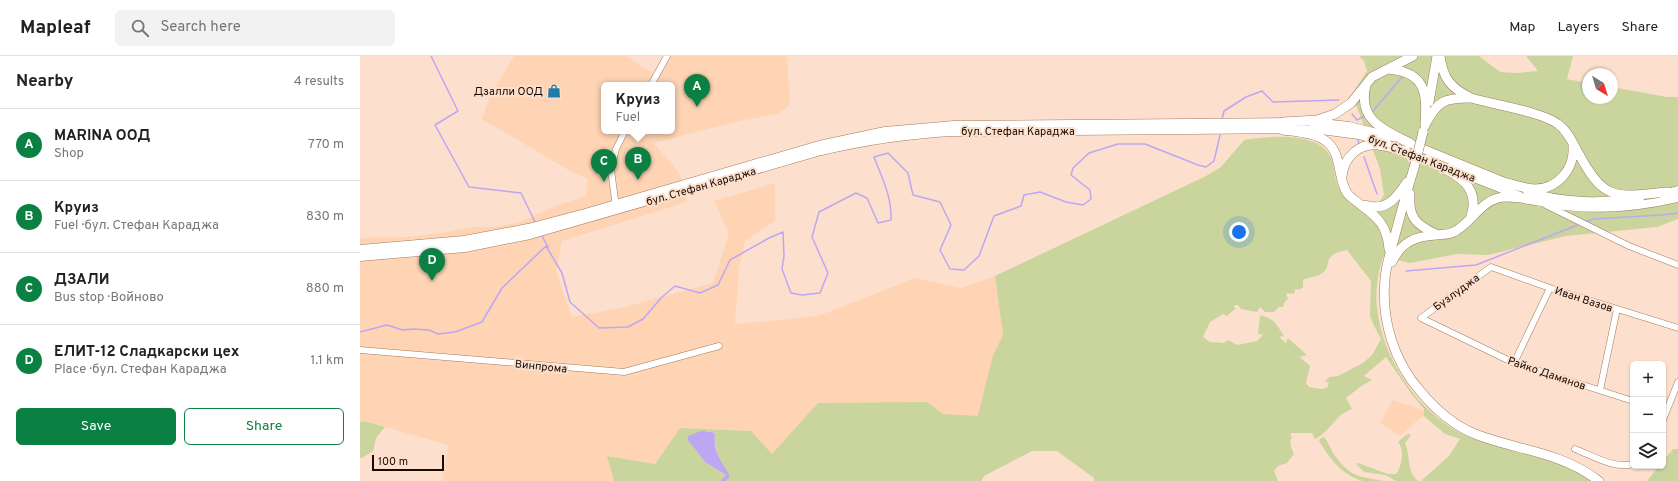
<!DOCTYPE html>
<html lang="en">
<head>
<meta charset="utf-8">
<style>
	body { margin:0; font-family:Overpass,sans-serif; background:#f2f2f2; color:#222 }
	.controls { position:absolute; right:12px; bottom:12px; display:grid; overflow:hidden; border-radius:6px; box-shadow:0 1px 3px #0004 }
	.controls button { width:36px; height:36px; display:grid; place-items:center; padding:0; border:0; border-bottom:1px solid #e0e0e0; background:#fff; color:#222; font:20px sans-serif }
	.compass { position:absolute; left:1222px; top:12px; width:36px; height:36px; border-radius:50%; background:#fff; box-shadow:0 1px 3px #0004; rotate:142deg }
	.scale { position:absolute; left:12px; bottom:10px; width:72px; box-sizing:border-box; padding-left:4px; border:2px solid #190a02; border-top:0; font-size:11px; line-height:14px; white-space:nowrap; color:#190a02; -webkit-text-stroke:3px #fce0cd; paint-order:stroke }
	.you { position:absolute; left:879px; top:176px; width:14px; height:14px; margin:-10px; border:3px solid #fff; border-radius:50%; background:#1a73e8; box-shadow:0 0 0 6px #1a73e833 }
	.badge { display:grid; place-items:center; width:26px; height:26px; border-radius:50%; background:#0b8043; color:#fff; font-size:13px; font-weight:700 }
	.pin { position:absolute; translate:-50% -33px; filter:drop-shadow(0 1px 2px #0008) }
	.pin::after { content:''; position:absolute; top:21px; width:14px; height:12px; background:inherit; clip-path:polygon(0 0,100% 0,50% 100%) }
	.popup { position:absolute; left:241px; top:26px; width:74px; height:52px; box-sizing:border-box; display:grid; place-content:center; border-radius:6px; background:#fff; filter:drop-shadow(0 1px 3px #0005); font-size:13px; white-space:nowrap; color:#767676 }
	.popup b { font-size:15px; color:#222 }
	.popup::after { content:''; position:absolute; left:50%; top:100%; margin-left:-8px; border:8px solid transparent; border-top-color:#fff }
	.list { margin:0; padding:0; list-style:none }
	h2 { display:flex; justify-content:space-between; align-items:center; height:52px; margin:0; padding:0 16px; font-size:17px }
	h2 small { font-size:13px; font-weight:400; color:#767676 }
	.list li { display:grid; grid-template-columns:26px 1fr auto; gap:12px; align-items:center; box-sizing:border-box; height:72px; padding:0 16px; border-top:1px solid #e0e0e0 }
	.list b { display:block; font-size:15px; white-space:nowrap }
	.list p { margin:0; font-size:13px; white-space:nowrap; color:#767676 }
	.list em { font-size:13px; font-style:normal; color:#767676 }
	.actions { display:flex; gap:8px; padding:12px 16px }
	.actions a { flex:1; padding:9px 0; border:1px solid #0b8043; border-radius:6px; text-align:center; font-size:14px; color:#0b8043 }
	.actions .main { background:#0b8043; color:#fff }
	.icon { flex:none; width:22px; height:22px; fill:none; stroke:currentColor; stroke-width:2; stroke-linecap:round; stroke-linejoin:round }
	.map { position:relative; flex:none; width:1318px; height:425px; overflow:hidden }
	header { display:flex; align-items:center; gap:24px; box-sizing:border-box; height:56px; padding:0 20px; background:#fff; border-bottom:1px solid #e0e0e0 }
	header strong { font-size:19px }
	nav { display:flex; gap:22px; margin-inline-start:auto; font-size:14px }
	.search { width:280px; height:36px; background:#f2f2f2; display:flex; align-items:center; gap:10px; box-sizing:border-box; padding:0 14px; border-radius:6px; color:#767676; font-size:15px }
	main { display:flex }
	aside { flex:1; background:#fff }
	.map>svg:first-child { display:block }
	.built { fill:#fed4b5; fill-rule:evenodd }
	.green { fill:#cad59d; fill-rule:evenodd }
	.water { fill:#bda7f2 }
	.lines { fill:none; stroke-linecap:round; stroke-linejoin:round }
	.stream { stroke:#bda7f2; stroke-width:1.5 }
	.street-casing { stroke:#a47b5c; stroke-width:7 }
	.secondary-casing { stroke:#a47b5c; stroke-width:9 }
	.primary-casing { stroke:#a47b5c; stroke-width:10 }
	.street { stroke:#fff; stroke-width:6 }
	.secondary { stroke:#fff; stroke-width:8 }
	.primary { stroke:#fff; stroke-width:9 }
	.primary-bridge-casing { stroke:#a47b5c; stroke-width:10; stroke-linecap:butt }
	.primary-bridge { stroke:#fff; stroke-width:9 }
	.labels { text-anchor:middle; stroke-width:4; stroke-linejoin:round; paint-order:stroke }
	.poi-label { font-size:11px; fill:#190a02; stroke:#fce0cd; text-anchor:end }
	.street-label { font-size:11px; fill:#190a02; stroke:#fce0cd }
</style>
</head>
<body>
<header>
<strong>Mapleaf</strong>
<div class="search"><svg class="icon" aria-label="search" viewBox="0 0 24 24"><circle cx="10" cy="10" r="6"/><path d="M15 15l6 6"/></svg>Search here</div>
<nav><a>Map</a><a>Layers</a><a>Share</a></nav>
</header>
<main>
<aside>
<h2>Nearby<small>4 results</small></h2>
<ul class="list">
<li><span class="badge">A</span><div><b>MARINA ООД</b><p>Shop</p></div><em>770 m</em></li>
<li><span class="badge">B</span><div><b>Круиз</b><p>Fuel · бул. Стефан Караджа</p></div><em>830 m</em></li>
<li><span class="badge">C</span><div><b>ДЗАЛИ</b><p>Bus stop · Войново</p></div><em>880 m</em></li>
<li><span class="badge">D</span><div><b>ЕЛИТ-12 Сладкарски цех</b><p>Place · бул. Стефан Караджа</p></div><em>1.1 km</em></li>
</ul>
<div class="actions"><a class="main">Save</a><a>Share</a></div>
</aside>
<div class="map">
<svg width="1318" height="425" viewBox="0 0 1318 425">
	<rect width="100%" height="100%" fill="#fce0cd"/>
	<path class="built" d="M154 0H266L299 21 310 0H427L430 49 417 58 375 66 294 87 320 118 327 146 202 185 196 215 212 261 261 252 353 227 369 178 354 145 415 127V165L385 185 379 212 375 268 458 260 555 222 601 232 635 220 643 279 633 299 630 338 618 360 583 358 566 346 412 398 390 375 320 372 295 408 248 400 254 425H82L88 389 4 365 0 366V182L45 181 82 177 113 171H133L158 167 195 150 226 140 228 123 210 115 122 63 130 40ZM244 29H312V75H244Z
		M1033 344 1064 354V360L1059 363 1040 380 1020 367Z"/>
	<path class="green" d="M999 0H1119L1140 16 1157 17 1178 15 1166 0H1213L1207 23 1228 27V42H1252V31L1307 41H1318V163L1297 171 1206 180 1128 199 1097 198 1050 207 1023 201C1018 217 1015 235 1017 252 1022 301 1057 355 1102 378 1114 384 1129 387 1142 391 1173 399 1206 408 1233 425H1061L1089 400 1100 383 1085 378 1064 360V353L1050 336 1026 301 1004 320 1012 324 1000 331 986 342 992 353C975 359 971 375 955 383L952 377H931L930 379 932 380C929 386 931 392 934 398L927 407 918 410 914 415 918 425H734V422L697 395H672L624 420 621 425H366L367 424V415C359 404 354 392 355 378L348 375 332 389 345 406 366 419 360 425H254L247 400 295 408 320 372 391 375 412 398 458 347 567 346 583 358 618 360 633 299 643 279 635 220 846 120 861 111 884 84C908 80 960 75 971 102 974 109 974 117 976 124 980 142 994 152 1010 159L1024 139 1020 113 992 38 1007 15 1004 5ZM987 194 1011 225 1010 260 1014 270 1021 283 1012 299 1003 307 978 320 969 321 965 325 969 327 967 332 961 333 949 331 946 327 950 310 940 301 947 299 928 282 926 287 919 281 924 280C916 268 915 263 900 259L898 278 903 279 897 285 877 289 868 284 864 287 850 286 843 281 850 266 863 258 867 260 876 252 873 251 875 249H878L881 253 897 256 900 251 905 256H914L919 251H923L924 247 928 243 926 237 933 238 935 236V233L939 234 943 231V224C949 221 957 221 961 218 975 210 958 200 987 194Z
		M4 365 25 371 16 382 13 395 2 402H0V366Z
		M1050 378 1051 379 1045 387C1051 400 1046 415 1058 425H1036L1025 419 1004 416 996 408 998 407 1028 418H1036C1042 410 1045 394 1038 386L1046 379Z
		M964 381C968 386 970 391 973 397 991 422 997 420 1025 425 1018 425 1009 425 1003 425 983 420 969 402 959 385L961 382Z
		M1313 393H1318V425H1287L1299 410H1303V405Z"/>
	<path class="water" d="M341 375 352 376 355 378C353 395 361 405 369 418V421L366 425H360L366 419 345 406 328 384V380Z"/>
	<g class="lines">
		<path class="stream" d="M71 0 98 55 75 69 109 131 161 137 175 166
			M1013 55 1042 21
			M992 58 997 64 1005 60
			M862 63 864 55 886 41 902 35 913 46 979 44
			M998 84 999 88
			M1004 101 1017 138
			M1225 166 1233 163 1301 159 1318 157
			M182 180 188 191
			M1046 215 1116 209 1220 168
			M0 276 27 269 43 274 53 273 69 274 78 278 95 276 122 266 142 232 186 190 202 217 210 246 239 272 268 271 283 263 302 241 315 230 340 237 358 229 370 204 409 182 423 176 424 200 422 213 431 237 442 239 460 237 468 217 452 181 459 156 496 137 507 142 518 167 531 164C532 141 522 122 514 101L528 97 548 117 553 139 580 146 591 169 580 194 590 213 604 214 619 200 634 160 661 150 664 139 680 136 706 146 723 149 731 143 730 134 711 119 713 112 729 97 758 88H785L838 109 846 111 854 105 860 79"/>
		<g class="street-casing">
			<path id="street" d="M291 29 307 0
				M1186 149 1269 190 1318 209
				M256 151 251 114 256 93 265 75
				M0 294 264 316 359 290
				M1154 307 1190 232
				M1240 334 1257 253
				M1273 345 1154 307 1061 262 1131 211 1190 232 1318 272
				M1303 364 1318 326
				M1215 393C1233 400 1254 413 1273 408"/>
		</g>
		<g class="secondary-casing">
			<path id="secondary" d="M953 66 989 70 1033 81
				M1044 85 1152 129
				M1089 112 1160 140
				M1167 135C1201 147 1244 147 1280 142
				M1303 138 1318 134
				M1173 144C1220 156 1271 153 1318 142
				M0 193 104 184 168 172 225 157 459 89 525 75 594 69 929 66
				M0 201 105 192 170 179 461 95C505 85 548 78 594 76L953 73 999 79 1028 88"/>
		</g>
		<g class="primary-casing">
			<path id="primary" d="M1080 0C1083 23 1091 32 1111 42 1132 48 1182 56 1198 68 1208 75 1213 88 1219 98 1245 148 1258 140 1308 136
				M1028 13C1067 16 1067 38 1065 70
				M1006 29C997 64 1024 74 1050 87
				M1069 46 1077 0
				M923 66 957 64 975 58 991 47 1012 21 1053 0
				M1066 67C1078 45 1084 42 1109 42
				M923 74C937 76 956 77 967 86 982 98 977 121 987 137 991 142 996 145 1001 149 1019 162 1027 170 1029 193
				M1066 103C1090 116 1122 126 1111 160
				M1054 112C1047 134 1041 157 1035 179 1031 194 1026 209 1025 223 1021 264 1034 306 1061 336 1076 354 1093 369 1115 378 1159 395 1199 395 1239 425
				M982 120C984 101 999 87 1018 89 1027 90 1037 93 1046 95
				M1147 127C1156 129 1166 133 1175 133 1198 133 1215 112 1213 90
				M1050 138C1048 161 1056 169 1076 178
				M1005 149C1026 156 1036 143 1047 126
				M1032 206C1041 186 1056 180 1076 179 1084 178 1091 179 1097 174 1112 165 1120 147 1138 142 1150 139 1165 143 1178 145"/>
		</g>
		<use href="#street" class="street"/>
		<use href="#secondary" class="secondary"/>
		<use href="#primary" class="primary"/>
		<g class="primary-bridge-casing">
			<path id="primary-bridge" d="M1054 112 1063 76"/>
		</g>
		<use href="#primary-bridge" class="primary-bridge"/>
	</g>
	<defs>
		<g id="shop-bare" transform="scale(1.08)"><path d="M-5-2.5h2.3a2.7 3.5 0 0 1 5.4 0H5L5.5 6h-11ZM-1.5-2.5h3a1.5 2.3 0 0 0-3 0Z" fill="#227aa9" stroke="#fce0cd" stroke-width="2.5" paint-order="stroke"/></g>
	</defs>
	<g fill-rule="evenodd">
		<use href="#shop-bare" x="194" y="35"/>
	</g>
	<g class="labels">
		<g class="poi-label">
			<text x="183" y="39">Дзалли ООД</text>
		</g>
		<g class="street-label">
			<text x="658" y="79">бул. Стефан Караджа</text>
			<text transform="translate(1062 102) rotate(21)" y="4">бул. Стефан Караджа</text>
			<text transform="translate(341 130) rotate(-16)" y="4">бул. Стефан Караджа</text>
			<text transform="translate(1096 236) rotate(-36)" y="4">Бузлуджа</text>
			<text transform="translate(1224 243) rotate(18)" y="4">Иван Вазов</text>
			<text transform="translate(181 310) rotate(6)" y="4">Винпрома</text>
			<text transform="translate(1187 317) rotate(19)" y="4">Райко Дамянов</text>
		</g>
	</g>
</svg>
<div class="controls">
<button>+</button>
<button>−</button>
<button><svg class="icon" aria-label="layers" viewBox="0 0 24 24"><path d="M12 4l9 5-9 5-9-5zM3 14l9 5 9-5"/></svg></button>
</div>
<svg class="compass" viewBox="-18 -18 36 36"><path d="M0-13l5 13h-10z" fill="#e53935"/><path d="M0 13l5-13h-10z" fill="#767676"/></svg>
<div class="scale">100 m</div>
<div class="you"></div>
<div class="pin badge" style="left:337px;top:51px">A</div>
<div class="pin badge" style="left:278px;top:124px">B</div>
<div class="popup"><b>Круиз</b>Fuel</div>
<div class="pin badge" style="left:244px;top:126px">C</div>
<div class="pin badge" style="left:72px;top:225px">D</div>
</div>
</main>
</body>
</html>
